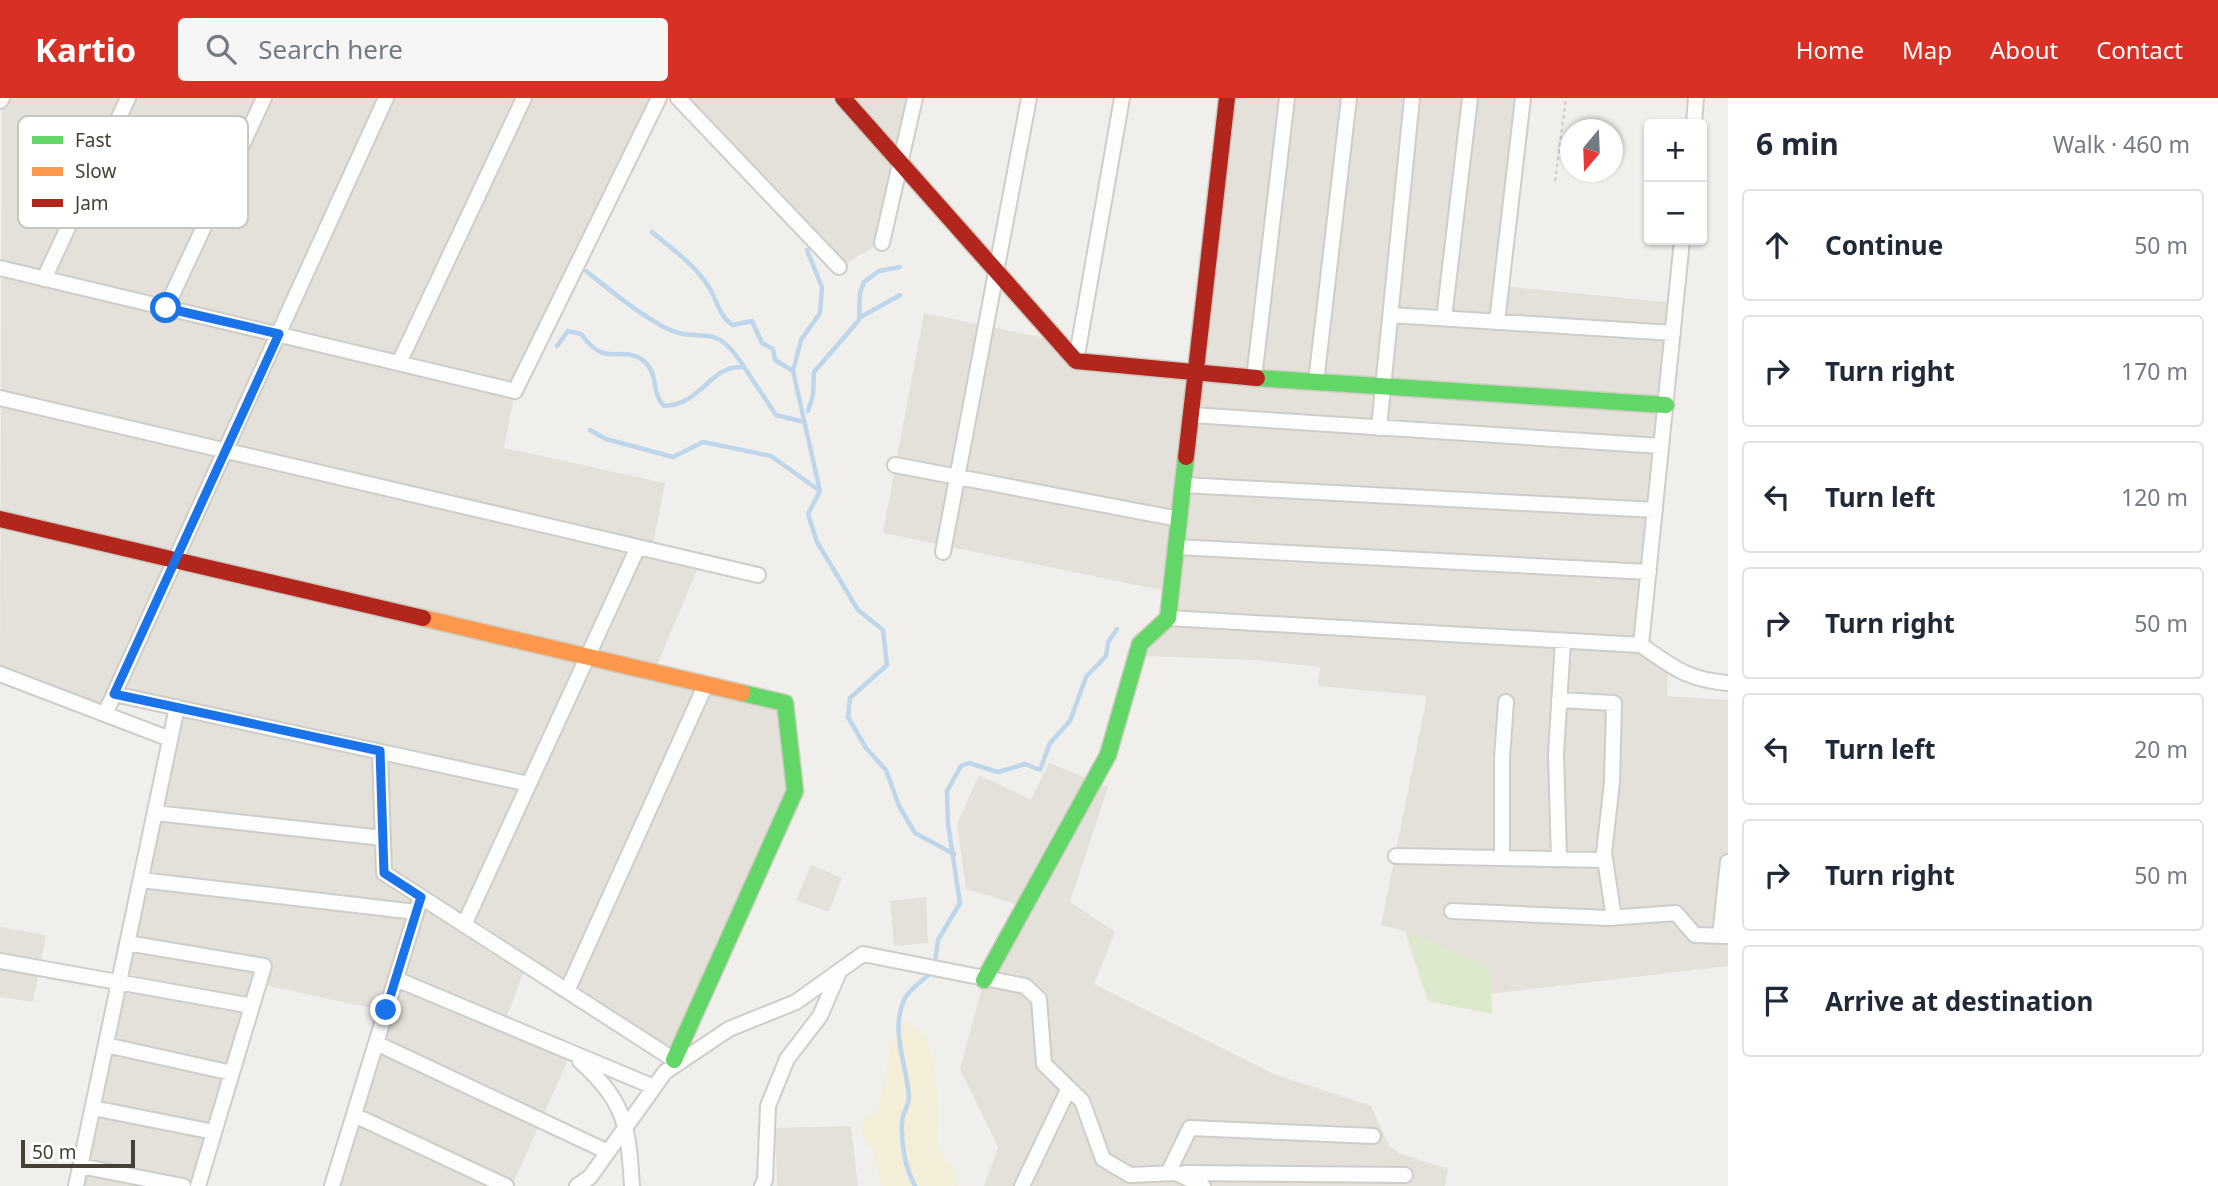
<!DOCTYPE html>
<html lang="en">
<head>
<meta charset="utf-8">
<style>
	body { margin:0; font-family:"Noto Sans",sans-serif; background:#f6f6f7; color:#1f2937 }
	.controls { position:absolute; right:21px; top:21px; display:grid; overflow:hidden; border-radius:7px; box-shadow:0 2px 5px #0004 }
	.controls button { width:63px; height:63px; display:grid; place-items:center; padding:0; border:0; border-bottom:2px solid #e0e1e3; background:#fff; color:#1f2937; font:35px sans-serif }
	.compass { position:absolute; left:1560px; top:21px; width:63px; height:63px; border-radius:50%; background:#fff; box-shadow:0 2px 5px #0004; rotate:199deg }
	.scale { position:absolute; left:21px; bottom:18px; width:114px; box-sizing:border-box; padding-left:7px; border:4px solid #464137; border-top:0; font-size:19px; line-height:24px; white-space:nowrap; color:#464137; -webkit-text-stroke:5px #fff; paint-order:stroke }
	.stop { position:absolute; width:21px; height:21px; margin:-16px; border:5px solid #1a73e8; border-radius:50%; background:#fff }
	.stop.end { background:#1a73e8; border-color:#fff; box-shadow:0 2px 7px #0008 }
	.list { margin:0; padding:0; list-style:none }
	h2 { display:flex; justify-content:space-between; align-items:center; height:91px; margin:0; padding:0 28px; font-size:30px }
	h2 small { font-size:23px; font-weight:400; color:#747a83 }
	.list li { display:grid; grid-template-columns:46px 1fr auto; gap:21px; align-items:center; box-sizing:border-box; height:112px; margin:0 14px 14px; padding:0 14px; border:2px solid #e0e1e3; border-radius:7px }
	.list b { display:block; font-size:26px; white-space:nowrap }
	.list em { font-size:23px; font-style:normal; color:#747a83 }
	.icon { flex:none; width:38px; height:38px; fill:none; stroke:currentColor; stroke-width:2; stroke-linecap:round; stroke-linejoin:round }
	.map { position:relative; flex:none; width:1728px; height:1088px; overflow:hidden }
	header { display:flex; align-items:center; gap:42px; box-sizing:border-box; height:98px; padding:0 35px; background:#d93025; color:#fff }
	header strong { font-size:33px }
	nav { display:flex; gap:38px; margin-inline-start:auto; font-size:24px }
	.search { width:490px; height:63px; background:#f6f6f7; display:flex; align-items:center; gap:18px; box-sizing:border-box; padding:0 24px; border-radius:7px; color:#747a83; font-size:26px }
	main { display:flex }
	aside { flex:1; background:#fff }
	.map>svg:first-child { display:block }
	.residential { fill:#e3e1d9 }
	.green { fill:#dce9cd }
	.sand { fill:#f2eed7 }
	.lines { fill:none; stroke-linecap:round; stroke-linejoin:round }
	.stream { stroke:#bed6eb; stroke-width:4.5 }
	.street-casing { stroke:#cecdc9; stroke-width:18 }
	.fast-casing { stroke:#ceccc2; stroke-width:19 }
	.slow-casing { stroke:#ceccc2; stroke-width:19 }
	.jam-casing { stroke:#ceccc2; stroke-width:19 }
	.path { stroke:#d1cecb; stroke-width:2.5; stroke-dasharray:3.5 3.5; stroke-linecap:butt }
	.street { stroke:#fdfdfc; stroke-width:14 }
	.fast { stroke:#63d668; stroke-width:16 }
	.slow { stroke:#ff974d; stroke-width:16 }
	.jam { stroke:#b3261e; stroke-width:16 }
	.route { stroke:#1a73e8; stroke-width:9 }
	.key { fill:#fff; stroke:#c8c6c3; stroke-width:2 }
	.key-label { font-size:19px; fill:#464137 }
</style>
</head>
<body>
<header>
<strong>Kartio</strong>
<div class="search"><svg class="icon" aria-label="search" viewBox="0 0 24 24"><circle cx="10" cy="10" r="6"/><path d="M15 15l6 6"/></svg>Search here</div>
<nav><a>Home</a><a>Map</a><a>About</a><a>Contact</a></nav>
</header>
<main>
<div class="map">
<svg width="1728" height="1088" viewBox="0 0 1728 1088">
	<rect width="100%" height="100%" fill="#f0efeb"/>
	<path class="residential" d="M2 0H659L515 293 504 350 665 385 652 452 701 463 654 574 785 605 795 693 674 962 526 867 504 926 571 955 512 1088H332L386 913 259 886 198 1088H76L177 610 115 596 105 616 0 576Z
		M678 0H915L882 145 839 169Z
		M1227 0H1523L1502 188 1676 205 1641 547 1668 566 1667 598 1728 602V868L1489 896 1491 877 1405 833 1381 827 1427 598 1318 588 1320 569 1255 562 1144 558 1171 494 883 435 924 215 1058 243 1076 263 1196 276Z
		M1049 665 1108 689 1070 804 1115 834 1094 886 1274 976 1371 1008 1389 1048 1399 1055 1448 1071 1445 1088H984L998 1049 960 971 984 882 1023 808 966 791 957 726 979 677 1031 702Z
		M811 767 842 780 829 814 796 802Z
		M926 799 928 845 894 848 890 803Z
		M0 829 46 837 33 904 0 899Z
		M851 1028 858 1088H777L775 1030Z"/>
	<path class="green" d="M1405 833 1476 863 1491 877 1492 916 1428 903Z"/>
	<path class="sand" d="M907 923 925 938 934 966 939 1014 937 1044 941 1058 955 1071 957 1088H881L874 1054 863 1040 861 1026 878 1011 889 956 898 929Z"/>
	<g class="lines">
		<path class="stream" d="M652 134C672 151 697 168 710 191 717 203 721 221 733 227L752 223 762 245 773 251 775 262 793 273 820 393 808 416 817 444 858 512 883 532 887 567 850 600 848 619 866 650 886 672 899 708 915 735 954 756
			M586 173C610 192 635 213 662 228 702 250 712 218 744 269
			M859 220 900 197
			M557 248 568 233 581 236C607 272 621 245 644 263 659 276 651 295 664 308 704 306 708 267 744 269L776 317 804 324
			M793 273 801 242 820 215 822 189 807 152
			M808 313 813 297 814 274 859 222 860 195 864 184 879 173 900 169
			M590 332 606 341 673 359 703 344 771 358 820 393
			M915 1088C905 1070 901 1045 902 1025 902 1016 909 1007 909 999 907 968 890 933 904 902 909 891 925 881 934 872L938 842 960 805 948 726 947 693 961 668 969 665 998 674 1025 666 1040 672 1050 645 1070 623 1086 579 1106 558 1108 544 1117 531"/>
		<g class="street-casing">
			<path id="street" d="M678 0 839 169
				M0 3 2 0
				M1694 26 1696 0
				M882 145 915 0
				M0 170 515 293 659 0
				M44 181 128 0
				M166 210 264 0
				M1391 217 1673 235
				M1444 220 1470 0
				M1497 224 1523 0
				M1076 263 1122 0
				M399 265 524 0
				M1254 280 1287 0
				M1316 284 1349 0
				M0 300 758 477
				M1191 317 1661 348
				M1379 330 1412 0
				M895 367 1179 421
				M1183 387 1655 412
				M1176 449 1649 474
				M943 454 1029 0
				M1168 520 1641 547C1674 570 1688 582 1728 585
				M1641 547 1682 142
				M0 576 170 641
				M114 596 529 686
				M1559 602 1614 605 1612 684 1604 755 1614 820
				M105 616 386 0
				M380 654 384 775 679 965
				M155 715 383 740
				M1396 758 1605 762
				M1502 760V660L1506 604
				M1559 761 1556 656 1563 543
				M141 782 416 814
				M1452 813 1608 820 1676 815 1695 837 1728 838
				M464 827 638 449
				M1720 838 1728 764
				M127 845 264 868 198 1088
				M0 863 252 908
				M396 881 654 989
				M567 893 706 586
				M376 945 608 1054
				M106 947 232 975
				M580 963C626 1005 628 1027 632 1088
				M93 1010 214 1034
				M354 1017 506 1088
				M80 1068 183 1088
				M1168 1075 1190 1030 1373 1038
				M1185 1075 1405 1077
				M76 1088 177 609
				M332 1088 421 799
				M577 1088 590 1079 665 974 729 931 796 904 863 856 1025 888 1039 901 1044 966 1082 1003 1103 1061 1130 1077 1176 1075 1203 1088
				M762 1088 765 1082 768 1008 787 961 820 918 840 872
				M1022 1088 1069 990"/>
		</g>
		<g class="fast-casing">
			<path id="fast" d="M1257 280 1666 307
				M984 882 1108 657 1140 546 1168 520 1186 359
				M674 962 795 693 785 605 742 595"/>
		</g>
		<g class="slow-casing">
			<path id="slow" d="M423 520 742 595"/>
		</g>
		<g class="jam-casing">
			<path id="jam" d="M843 0 1076 263 1257 280
				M1186 359 1227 0
				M0 421 423 520"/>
		</g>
		<path class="path" d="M1555 83 1566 0"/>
		<use href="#street" class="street"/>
		<use href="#fast" class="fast"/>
		<use href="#slow" class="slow"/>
		<use href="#jam" class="jam"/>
	</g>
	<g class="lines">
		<path class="route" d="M166 210 279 236 114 596 380 653 384 775 421 799 386 912"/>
	</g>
	<rect x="18" y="18" width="230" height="112" rx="10" class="key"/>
	<rect x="32" y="38" width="31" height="8" fill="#63d668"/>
	<rect x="32" y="69" width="31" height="9" fill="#ff974d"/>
	<rect x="32" y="101" width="31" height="8" fill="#b3261e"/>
	<g class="key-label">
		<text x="75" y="49">Fast</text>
		<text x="75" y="80">Slow</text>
		<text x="75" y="112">Jam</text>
	</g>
</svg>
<div class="controls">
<button>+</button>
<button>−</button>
</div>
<svg class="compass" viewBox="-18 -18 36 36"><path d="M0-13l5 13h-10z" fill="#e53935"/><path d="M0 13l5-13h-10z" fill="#747a83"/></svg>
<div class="scale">50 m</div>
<div class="stop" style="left:166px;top:210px"></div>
<div class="stop end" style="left:386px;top:912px"></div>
</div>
<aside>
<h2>6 min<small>Walk · 460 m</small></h2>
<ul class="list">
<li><svg class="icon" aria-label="ahead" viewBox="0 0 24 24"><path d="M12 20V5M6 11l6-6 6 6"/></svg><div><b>Continue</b></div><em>50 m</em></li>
<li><svg class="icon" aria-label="right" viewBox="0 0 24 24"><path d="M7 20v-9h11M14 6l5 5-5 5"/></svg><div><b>Turn right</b></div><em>170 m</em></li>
<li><svg class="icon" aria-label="left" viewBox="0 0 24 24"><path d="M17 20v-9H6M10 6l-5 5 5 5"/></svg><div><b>Turn left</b></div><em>120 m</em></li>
<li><svg class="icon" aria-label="right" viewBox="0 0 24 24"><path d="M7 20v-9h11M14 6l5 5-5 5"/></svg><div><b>Turn right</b></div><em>50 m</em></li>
<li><svg class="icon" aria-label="left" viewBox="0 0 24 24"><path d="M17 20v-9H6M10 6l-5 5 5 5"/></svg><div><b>Turn left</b></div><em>20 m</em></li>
<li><svg class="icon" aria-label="right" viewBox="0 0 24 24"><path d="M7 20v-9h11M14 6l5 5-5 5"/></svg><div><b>Turn right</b></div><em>50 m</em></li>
<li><svg class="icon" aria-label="arrive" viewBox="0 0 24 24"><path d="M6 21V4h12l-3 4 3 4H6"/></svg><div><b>Arrive at destination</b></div></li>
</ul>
</aside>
</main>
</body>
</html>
